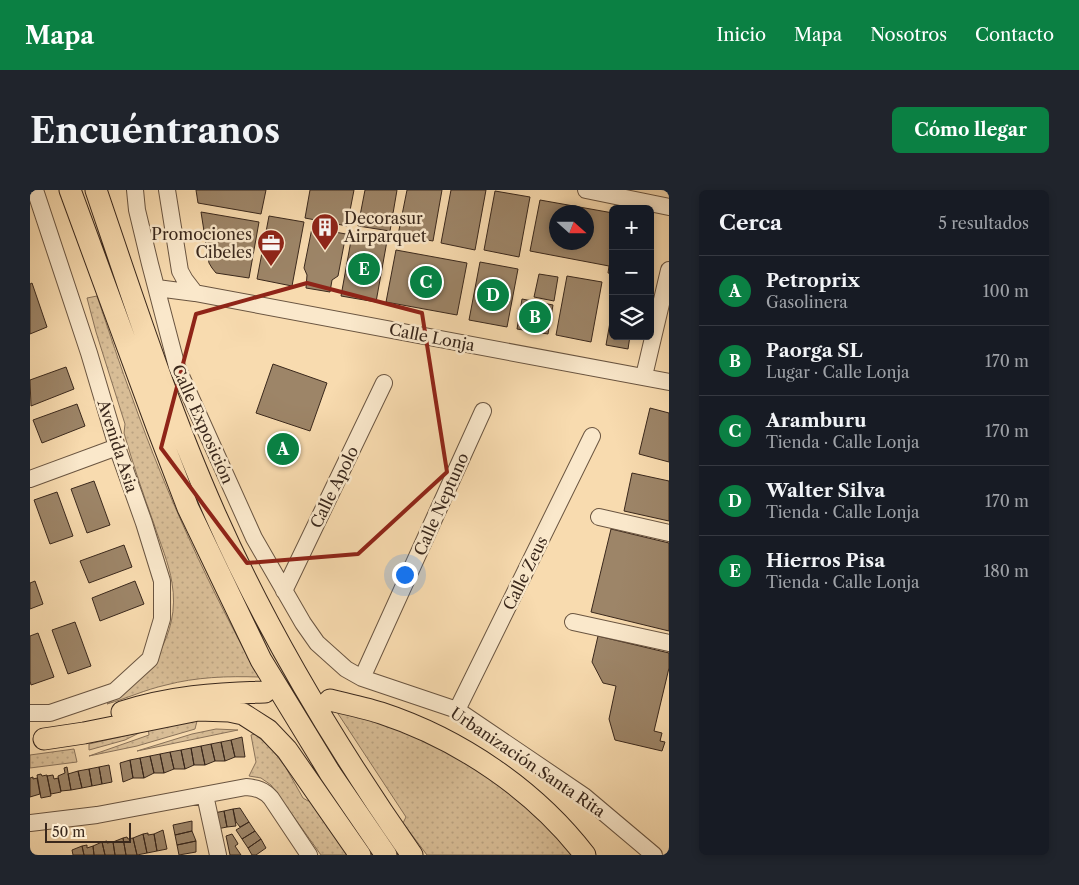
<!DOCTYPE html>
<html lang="es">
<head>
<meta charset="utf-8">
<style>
	body { margin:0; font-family:"Libre Caslon Text",serif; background:#20242c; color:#f1f3f6 }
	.controls { position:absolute; right:15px; top:15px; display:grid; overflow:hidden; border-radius:8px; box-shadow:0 2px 8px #0003 }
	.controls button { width:45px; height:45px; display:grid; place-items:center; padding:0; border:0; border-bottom:1px solid #363941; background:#171b24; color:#f1f3f6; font:25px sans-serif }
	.compass { position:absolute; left:519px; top:15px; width:45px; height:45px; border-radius:50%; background:#171b24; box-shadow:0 2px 8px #0003; rotate:111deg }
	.scale { position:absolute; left:15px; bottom:12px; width:86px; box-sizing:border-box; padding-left:5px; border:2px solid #3a281c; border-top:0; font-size:14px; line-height:18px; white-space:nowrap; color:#3a281c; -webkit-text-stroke:4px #fae8cb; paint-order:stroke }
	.you { position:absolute; left:374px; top:384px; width:18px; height:18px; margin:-12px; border:4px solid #fff; border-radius:50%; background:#1a73e8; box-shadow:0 0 0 8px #1a73e833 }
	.badge { display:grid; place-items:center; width:32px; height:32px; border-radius:50%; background:#0b8043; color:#fff; font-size:16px; font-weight:700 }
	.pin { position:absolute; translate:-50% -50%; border:2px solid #fff; box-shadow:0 1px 5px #0006 }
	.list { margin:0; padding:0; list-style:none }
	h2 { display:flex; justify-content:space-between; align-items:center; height:65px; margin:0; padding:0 20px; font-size:21px }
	h2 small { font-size:16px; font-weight:400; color:#9ea1a6 }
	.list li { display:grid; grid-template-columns:32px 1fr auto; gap:15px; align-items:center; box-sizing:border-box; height:70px; padding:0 20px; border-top:1px solid #363941 }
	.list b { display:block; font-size:19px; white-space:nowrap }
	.list p { margin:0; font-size:16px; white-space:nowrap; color:#9ea1a6 }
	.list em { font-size:16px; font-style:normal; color:#9ea1a6 }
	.icon { flex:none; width:28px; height:28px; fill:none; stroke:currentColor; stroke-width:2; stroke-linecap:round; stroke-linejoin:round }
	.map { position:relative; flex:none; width:639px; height:665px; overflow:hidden; border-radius:8px }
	header { display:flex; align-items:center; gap:30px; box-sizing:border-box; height:70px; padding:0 25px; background:#0b8043; color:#fff }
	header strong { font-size:24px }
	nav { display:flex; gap:28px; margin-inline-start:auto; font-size:18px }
	.intro { display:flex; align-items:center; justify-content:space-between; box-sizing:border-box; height:120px; padding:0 30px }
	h1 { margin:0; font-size:35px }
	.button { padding:12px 22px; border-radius:8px; background:#0b8043; color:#fff; font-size:18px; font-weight:700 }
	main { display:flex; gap:30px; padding:0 30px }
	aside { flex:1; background:#171b24; border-radius:8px; box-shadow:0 2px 8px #0003 }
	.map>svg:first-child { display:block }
	.grass { fill:url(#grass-dots); stroke:#897259 }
	.building { fill:#9d8568; stroke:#3a281c; fill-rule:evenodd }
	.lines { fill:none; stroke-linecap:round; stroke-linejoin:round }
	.minor-casing { stroke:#6a5541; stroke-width:18 }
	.major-casing { stroke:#3a281c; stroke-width:23 }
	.minor { stroke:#fae8cb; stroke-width:16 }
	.major { stroke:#f8dbaf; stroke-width:21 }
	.marked { fill:none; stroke:#8f2418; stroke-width:4; stroke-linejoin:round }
	.labels { text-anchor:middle; stroke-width:5; stroke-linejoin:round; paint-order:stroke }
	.poi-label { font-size:16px; fill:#3a281c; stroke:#fae8cb; text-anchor:start }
	.street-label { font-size:16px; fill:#3a281c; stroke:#fae8cb }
</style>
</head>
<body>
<header>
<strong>Mapa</strong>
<nav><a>Inicio</a><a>Mapa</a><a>Nosotros</a><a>Contacto</a></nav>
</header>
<div class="intro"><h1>Encuéntranos</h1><a class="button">Cómo llegar</a></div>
<main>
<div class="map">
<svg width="639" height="665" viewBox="0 0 639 665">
	<defs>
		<pattern id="grass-dots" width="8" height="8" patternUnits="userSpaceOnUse" patternTransform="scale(1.25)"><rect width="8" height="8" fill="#d8bd96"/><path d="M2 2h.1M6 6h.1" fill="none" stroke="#baa281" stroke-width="1.8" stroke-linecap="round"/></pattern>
	</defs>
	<rect width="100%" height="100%" fill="#f8dbaf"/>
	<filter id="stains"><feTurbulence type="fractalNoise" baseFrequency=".004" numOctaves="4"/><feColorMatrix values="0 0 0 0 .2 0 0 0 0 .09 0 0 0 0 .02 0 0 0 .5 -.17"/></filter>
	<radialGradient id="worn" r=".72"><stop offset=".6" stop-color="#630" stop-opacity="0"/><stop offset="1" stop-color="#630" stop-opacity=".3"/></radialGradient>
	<path class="grass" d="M67 106C79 141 90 176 103 210 137 306 180 399 229 487 197 486 166 487 136 495 114 500 98 508 77 514 119 488 151 445 142 393 139 373 130 353 124 334 113 304 103 274 94 243L95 234 66 142 57 108Z
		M303 516 318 520 411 557 484 604 545 665H397L373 633 376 627Z
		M167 531 165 539 107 556 59 566 119 545 118 537Z
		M186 539 208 540 107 561 162 544Z
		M111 542 95 550 59 560V554Z
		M225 544 242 559 256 578 273 608 278 611 282 610 320 665H291L241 595 231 588 219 586 226 572 221 545Z
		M44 559 47 572 0 578V565Z"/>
	<path class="building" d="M166 0H236L231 24 168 13Z
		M280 0H324L317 36 275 28Z
		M335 0H367L360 41 328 36Z
		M377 0H412L403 51 368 45Z
		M421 0H456L445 60 411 53Z
		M465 1 500 7 489 67 454 60Z
		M510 10 583 23V84L578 83 579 76 500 61ZM526 22H556V52H526Z
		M171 22 229 32 219 88 186 83 182 78 179 73Z
		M239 26 274 32 262 96 227 89Z
		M282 38 316 44 308 86 302 90 300 102 276 98 277 85 274 78Z
		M322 45 357 51 346 112 311 106Z
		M366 60 437 73 427 125 356 112Z
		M450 72 488 79 477 137 439 130Z
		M509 84 528 87 524 111 504 107Z
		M537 86 572 92 561 152 526 145Z
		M2 93 17 137 0 144V94Z
		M492 109 523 115 518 144 487 139Z
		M583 115V146H600L598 159 576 155Z
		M243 174 297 193 280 241 226 223Z
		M36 177 44 199 1 216 0 190Z
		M47 214 55 236 12 253 3 230Z
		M620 218 639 223V272L609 264Z
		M602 283 639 291V331L594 321Z
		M64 291 80 335 57 343 41 299Z
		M27 302 43 346 20 354 4 310Z
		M581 339 639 353V441L561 422Z
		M94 355 102 377 59 393 50 371Z
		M5 391 13 414 0 419V393Z
		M105 391 114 414 70 431 62 408Z
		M45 432 61 476 38 484 22 440Z
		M8 443 24 487 1 495 0 491V446Z
		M568 446 639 463V478L624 541 632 543 630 551 635 552 632 561 585 550 579 529 586 496 573 493 562 472Z
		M212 547 215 567H205L201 550Z
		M201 550 205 567 195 571 191 552Z
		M191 552 195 571H185L181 554Z
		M181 554 185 571 175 575 171 556Z
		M171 556 175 575H164L161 558Z
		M161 558 164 575 155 579 151 560Z
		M151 560 155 579H144L140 562Z
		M140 562 144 579 134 583 130 564Z
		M130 564 134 583H124L120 566Z
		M120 566 124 583 114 588 110 568Z
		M110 568 114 588H103L100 570Z
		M100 570 103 588 93 592 90 573Z
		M79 575 82 592 72 594 69 577Z
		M37 577 41 600 31 601 28 586 35 583 34 578Z
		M69 577 72 594 62 596 59 579Z
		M59 579 62 596 52 598 48 581Z
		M48 581 52 598 41 600 38 584Z
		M11 584 12 586 17 585 21 606 11 608 7 585Z
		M23 585 24 589 28 588 31 602 21 604 17 586Z
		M3 587V589L7 588 10 604 0 607V588Z
		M210 618 219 632 210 637 206 632 203 619Z
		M203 619 206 636 197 637 194 621Z
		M194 621 197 637 187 639 184 623Z
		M162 631V641L145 645 143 635Z
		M219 632 225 641 212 649 206 640Z
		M133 640 137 659 127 661 124 644Z
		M162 641 166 651 147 655 145 645Z
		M225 641 231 649 218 658 212 649Z
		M118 643V645L124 644 127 661 117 663 113 644Z
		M113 644 117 663 107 665 103 648Z
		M202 644 207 652 208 654 205 656 211 665H200L196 646Z
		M97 647 98 649 103 648 107 665H96L93 648Z
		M93 648 96 665H85L83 652Z
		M231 649 236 658 226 665H222L218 658Z
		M77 651V653L83 652 85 665H75L72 652Z
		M166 651V662L149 665 147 655Z
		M72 652 75 665H64L63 656Z
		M57 655V658L63 656 64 665H54L52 656Z
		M52 656 54 665H43L42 660Z"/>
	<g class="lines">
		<g class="minor-casing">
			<path id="minor" d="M105 0 107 20 120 74 147 177 224 348 273 433 287 453 316 479 332 488 427 520 554 606 624 665
				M137 0 150 81 155 90 165 103
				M556 0 639 17
				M127 98 165 103 639 192
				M614 186 639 80
				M0 289 87 257
				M569 327 639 343
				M254 401 354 193
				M543 432 639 453
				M332 488 453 221
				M427 520 562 246
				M0 523H20L85 501 120 469 132 429V391L114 333 87 257 59 163 5 0
				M175 605 188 665
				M0 633 67 625 216 597C227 598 234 600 241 608L279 665"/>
		</g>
		<g class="major-casing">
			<path id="major" d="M40 0 127 237 158 318 193 391 231 470 300 583 356 665
				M66 0C103 109 139 220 186 326 239 445 307 558 382 665
				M300 510C317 514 335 518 351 523 430 549 505 600 555 665
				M92 522C139 507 186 503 235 502
				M14 549 54 543 168 520 199 521 213 524 238 540 257 560 330 665"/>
		</g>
		<use href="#minor" class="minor"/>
		<use href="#major" class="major"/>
	</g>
	<path class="marked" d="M277 93 392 123 417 282 328 364 217 373 131 258 166 124Z"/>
	<defs>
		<g id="building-pin" transform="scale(1.4375)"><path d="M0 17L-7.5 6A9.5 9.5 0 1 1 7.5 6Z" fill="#8f2418" stroke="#fae8cb"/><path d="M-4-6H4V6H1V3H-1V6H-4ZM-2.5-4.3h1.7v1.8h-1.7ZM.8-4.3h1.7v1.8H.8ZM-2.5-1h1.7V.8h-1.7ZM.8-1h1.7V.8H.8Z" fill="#fff"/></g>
		<g id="office-pin" transform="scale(1.4375)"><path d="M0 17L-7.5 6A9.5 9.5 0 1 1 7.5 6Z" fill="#8f2418" stroke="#fae8cb"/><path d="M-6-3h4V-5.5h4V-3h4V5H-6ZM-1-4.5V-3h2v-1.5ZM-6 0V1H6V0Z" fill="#fff"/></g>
	</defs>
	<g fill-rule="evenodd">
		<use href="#building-pin" x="295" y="37"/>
		<use href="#office-pin" x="241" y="53"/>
	</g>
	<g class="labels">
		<g class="poi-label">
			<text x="314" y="34">Decorasur<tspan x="314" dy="18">Airparquet</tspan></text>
			<text x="222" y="50" text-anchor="end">Promociones<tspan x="222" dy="18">Cibeles</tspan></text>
		</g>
		<g class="street-label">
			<text transform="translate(402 147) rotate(11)" y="6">Calle Lonja</text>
			<text transform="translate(173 234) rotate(66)" y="6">Calle Exposición</text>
			<text transform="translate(88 256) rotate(72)" y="6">Avenida Asia</text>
			<text transform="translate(304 297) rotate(-64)" y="6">Calle Apolo</text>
			<text transform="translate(411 314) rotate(-66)" y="6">Calle Neptuno</text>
			<text transform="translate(495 383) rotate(-64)" y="6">Calle Zeus</text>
			<text transform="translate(498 572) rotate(34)" y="6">Urbanización Santa Rita</text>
		</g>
	</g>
	<rect width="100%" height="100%" filter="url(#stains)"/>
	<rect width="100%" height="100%" fill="url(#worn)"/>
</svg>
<div class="controls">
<button>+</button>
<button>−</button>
<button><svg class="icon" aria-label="layers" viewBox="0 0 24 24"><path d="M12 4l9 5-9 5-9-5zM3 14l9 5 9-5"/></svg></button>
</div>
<svg class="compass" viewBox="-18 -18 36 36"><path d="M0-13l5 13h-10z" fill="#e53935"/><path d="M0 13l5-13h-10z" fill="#9ea1a6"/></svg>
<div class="scale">50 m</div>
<div class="you"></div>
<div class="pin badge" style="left:253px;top:259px">A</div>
<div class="pin badge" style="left:505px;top:127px">B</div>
<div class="pin badge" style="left:396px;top:92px">C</div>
<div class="pin badge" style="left:463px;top:105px">D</div>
<div class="pin badge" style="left:334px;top:79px">E</div>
</div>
<aside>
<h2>Cerca<small>5 resultados</small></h2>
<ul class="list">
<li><span class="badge">A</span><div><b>Petroprix</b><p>Gasolinera</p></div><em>100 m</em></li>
<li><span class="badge">B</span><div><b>Paorga SL</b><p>Lugar · Calle Lonja</p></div><em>170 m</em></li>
<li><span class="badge">C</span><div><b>Aramburu</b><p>Tienda · Calle Lonja</p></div><em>170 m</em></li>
<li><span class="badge">D</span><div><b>Walter Silva</b><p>Tienda · Calle Lonja</p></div><em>170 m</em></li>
<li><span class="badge">E</span><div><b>Hierros Pisa</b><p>Tienda · Calle Lonja</p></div><em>180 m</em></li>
</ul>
</aside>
</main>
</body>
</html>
